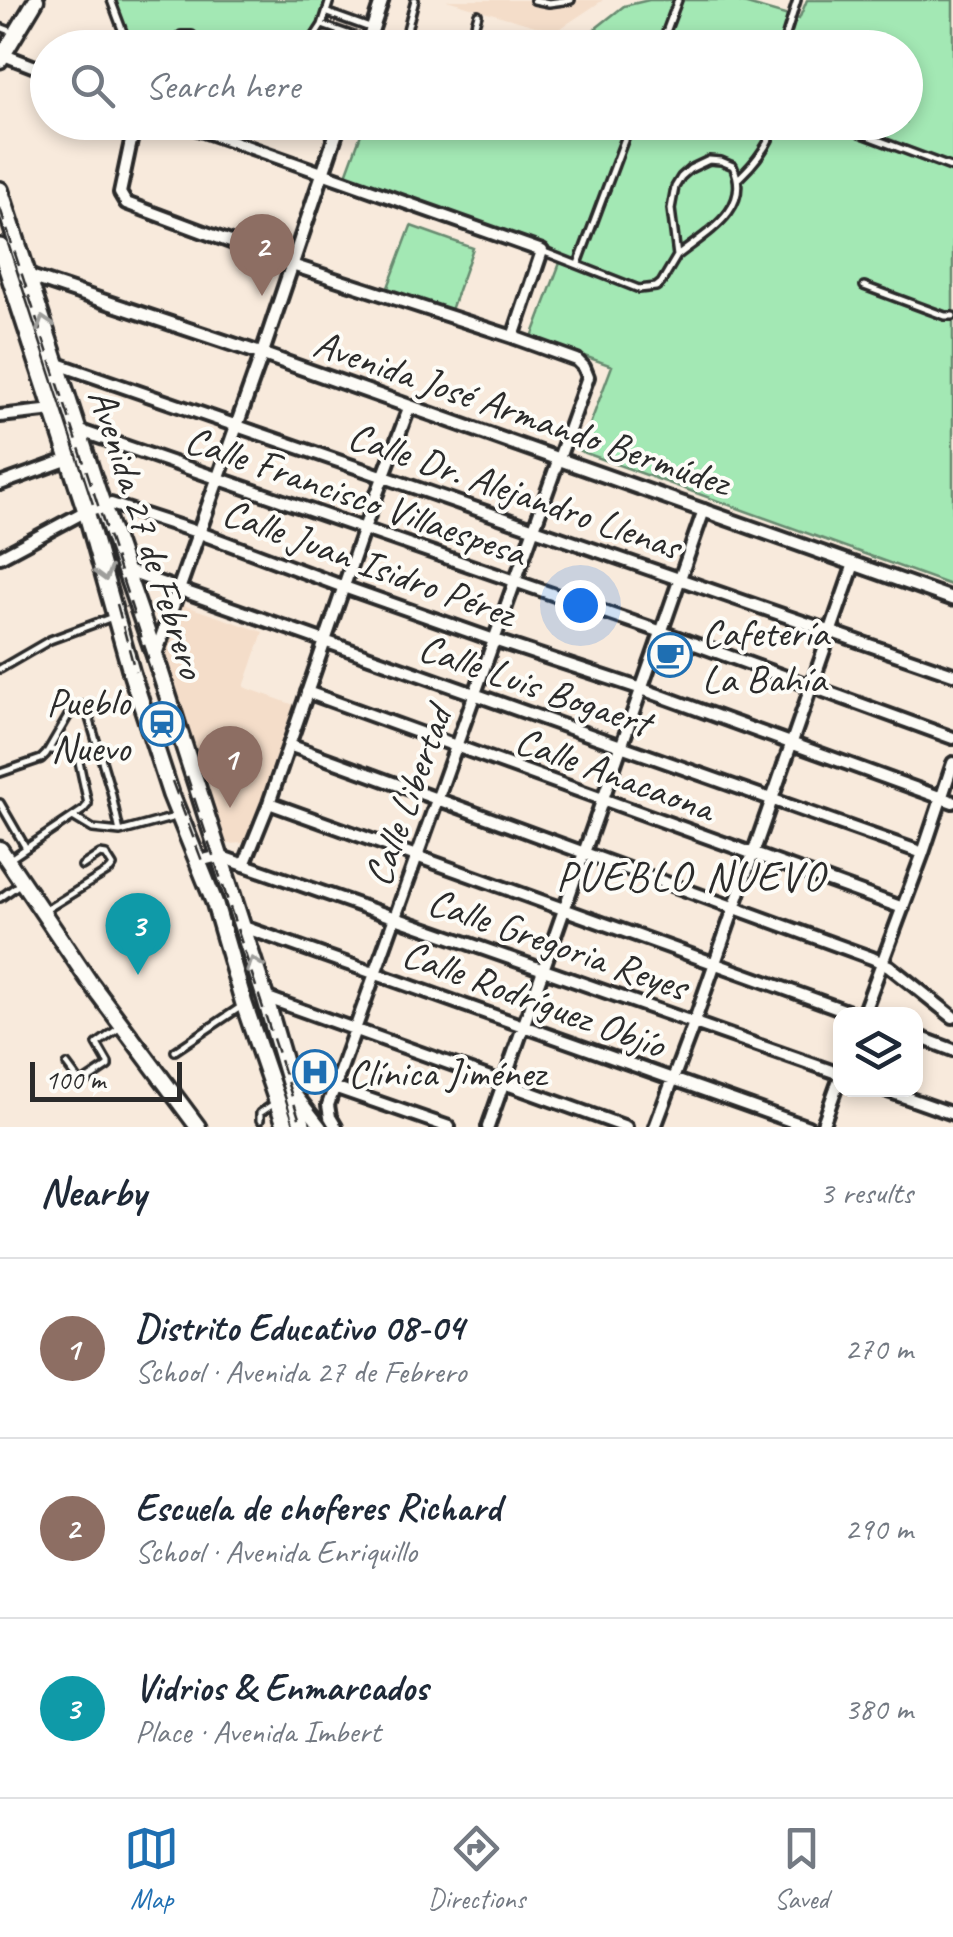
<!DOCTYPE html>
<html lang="en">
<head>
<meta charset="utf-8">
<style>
	body { margin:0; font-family:Caveat,sans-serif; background:#f6f6f7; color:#1f2937 }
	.controls { position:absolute; right:30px; bottom:30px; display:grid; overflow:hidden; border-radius:20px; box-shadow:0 5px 15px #0003 }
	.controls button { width:90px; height:90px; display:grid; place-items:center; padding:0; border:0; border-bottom:2px solid #e0e1e3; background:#fff; color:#1f2937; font:50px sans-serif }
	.scale { position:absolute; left:30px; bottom:25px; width:152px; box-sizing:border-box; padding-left:10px; border:5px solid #2b2b2b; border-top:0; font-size:28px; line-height:35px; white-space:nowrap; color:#2b2b2b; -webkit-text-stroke:8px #fdfcf7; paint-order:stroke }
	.you { position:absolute; left:580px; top:605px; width:35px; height:35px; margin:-25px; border:8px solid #fff; border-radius:50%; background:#1a73e8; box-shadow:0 0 0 15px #1a73e833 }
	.badge { display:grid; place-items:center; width:65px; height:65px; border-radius:50%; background:#1f6fb2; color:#fff; font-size:32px; font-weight:700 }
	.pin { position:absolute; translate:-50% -82px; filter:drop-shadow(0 2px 5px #0008) }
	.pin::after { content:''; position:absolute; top:52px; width:35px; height:30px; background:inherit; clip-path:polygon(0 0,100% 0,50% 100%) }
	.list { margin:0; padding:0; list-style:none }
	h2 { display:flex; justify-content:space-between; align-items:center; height:130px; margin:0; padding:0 40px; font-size:42px }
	h2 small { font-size:32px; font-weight:400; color:#747a83 }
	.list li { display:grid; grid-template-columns:65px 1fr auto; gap:30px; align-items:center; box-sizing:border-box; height:180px; padding:0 40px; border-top:2px solid #e0e1e3 }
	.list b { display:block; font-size:38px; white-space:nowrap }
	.list p { margin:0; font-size:32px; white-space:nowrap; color:#747a83 }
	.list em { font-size:32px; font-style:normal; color:#747a83 }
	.icon { flex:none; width:55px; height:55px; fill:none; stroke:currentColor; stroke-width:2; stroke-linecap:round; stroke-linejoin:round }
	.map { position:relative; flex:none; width:953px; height:1127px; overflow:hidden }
	.search { position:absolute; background:#fff; box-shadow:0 5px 15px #0003; left:30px; right:30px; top:30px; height:110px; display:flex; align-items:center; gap:25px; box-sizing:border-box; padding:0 35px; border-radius:55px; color:#747a83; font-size:38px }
	.sheet { height:670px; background:#fff }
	nav { display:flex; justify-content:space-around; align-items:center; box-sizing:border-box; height:140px; border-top:2px solid #e0e1e3; background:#fff; font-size:28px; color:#747a83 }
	nav a { display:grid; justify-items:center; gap:5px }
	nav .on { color:#1f6fb2 }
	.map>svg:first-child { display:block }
	.built { fill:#f4ddc9 }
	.green { fill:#a3e8b4; stroke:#678a70; stroke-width:2.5 }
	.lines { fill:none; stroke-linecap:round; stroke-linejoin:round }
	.service-casing { stroke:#2b2b2b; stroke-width:12 }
	.minor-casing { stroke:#2b2b2b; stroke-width:18 }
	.tertiary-casing { stroke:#2b2b2b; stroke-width:19 }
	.secondary-casing { stroke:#2b2b2b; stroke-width:21 }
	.primary-casing { stroke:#2b2b2b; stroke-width:22 }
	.service { stroke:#fdfcf7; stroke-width:5 }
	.minor { stroke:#fdfcf7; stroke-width:10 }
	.tertiary { stroke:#fdfcf7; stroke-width:11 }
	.secondary { stroke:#fdfcf7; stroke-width:14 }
	.primary { stroke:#fdfcf7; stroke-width:15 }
	.rail { stroke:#2b2b2b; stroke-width:2.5; stroke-dasharray:15 8; stroke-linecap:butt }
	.oneway { stroke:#9e9e9b }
	.labels { text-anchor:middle; stroke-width:8; stroke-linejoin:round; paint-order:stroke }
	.street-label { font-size:40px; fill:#2b2b2b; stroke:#fdfcf7 }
	.poi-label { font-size:40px; fill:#2b2b2b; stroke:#fdfcf7; text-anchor:start }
	.neighbourhood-label { font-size:42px; letter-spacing:2.5px; fill:#2b2b2b; stroke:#fdfcf7 }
</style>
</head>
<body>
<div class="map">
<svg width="953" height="1127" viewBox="0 0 953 1127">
	<rect width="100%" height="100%" fill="#f8eadc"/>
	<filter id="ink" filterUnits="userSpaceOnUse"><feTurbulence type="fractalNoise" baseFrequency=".01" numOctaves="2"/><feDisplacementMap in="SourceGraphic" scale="20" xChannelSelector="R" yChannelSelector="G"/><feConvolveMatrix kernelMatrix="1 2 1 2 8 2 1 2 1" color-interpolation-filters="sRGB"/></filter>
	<g filter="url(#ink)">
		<path class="built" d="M447 0H603L555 32Z
			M183 605 263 632 244 687 297 706 245 843 225 844 163 657Z"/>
		<path class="green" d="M112 0H325L323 14 305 48 135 47 125 35Z
			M649 0H733L799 19 807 0H953V586L580 451 612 366 532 337 563 255 346 175 365 123 906 122V48L572 47 624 6Z
			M411 226 473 248 450 313 387 290Z"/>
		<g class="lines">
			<g class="service-casing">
				<path id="service" d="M111 0 123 32 134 48
					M534 0 549 3 571 0
					M328 13 370 28
					M322 25 388 48
					M0 27 16 33
					M201 39 210 42 213 48
					M169 48 181 35H192
					M307 48 322 25 330 0
					M399 48 404 41 415 0
					M468 48 478 14
					M660 48 678 0
					M782 48 797 0
					M830 122 953 168
					M739 178C755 163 770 143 776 122
					M542 251 639 289 656 287 661 283 677 256 671 209 675 187 681 177 690 169 709 160 721 161 733 166C753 209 706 233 677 256
					M578 264 631 122
					M864 286 945 316H953
					M0 669 50 640 110 618
					M0 773 41 759 46 754 74 706 81 705 88 714 111 791 120 832 93 829 73 817
					M0 803 26 848
					M120 832 175 817
					M10 859 83 810 88 804 78 757 69 751 51 750
					M0 898 21 883
					M44 911 110 870 113 866 106 855 100 854 82 866
					M175 1051 242 1006
					M67 1065 81 1084 108 1066V1063L97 1044 119 1028
					M260 1120V1113L275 1103"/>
			</g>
			<g class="minor-casing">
				<path id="minor" d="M4 55 48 72
					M135 122 120 193 126 203 292 265 513 337 577 360 584 367 588 377 328 1105 330 1117 336 1127
					M178 122 542 251 513 337
					M58 364 953 674
					M0 416 53 410
					M78 430 662 632 953 738
					M0 484 69 459
					M0 557 86 511 111 504 200 533 344 587 494 640 642 689 953 802
					M127 571 923 853
					M307 692 903 908
					M289 745 872 958 889 966 953 1017
					M269 803 855 1014
					M199 861 219 856 840 1074
					M244 865 269 803 363 531 409 408
					M241 926 808 1127
					M265 997 626 1127
					M863 1014 923 853 953 763
					M916 1036 953 1050
					M334 1087 449 1127
					M885 1090 953 1114
					M297 1096 321 1127
					M488 1127 704 510
					M655 1127 694 1023 854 564
					M822 1127 840 1077"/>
			</g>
			<g class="tertiary-casing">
				<path id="tertiary" d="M366 48 382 0
					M25 277 29 276 262 354 953 599
					M155 656 262 354 340 122"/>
			</g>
			<g class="secondary-casing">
				<path id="secondary" d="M0 60 36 0
					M0 849 89 981 198 1127"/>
			</g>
			<g class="primary-casing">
				<path id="primary" d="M0 190 97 489 155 656 265 997 303 1127
					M0 247 86 511 132 675 171 795 215 904 244 1004 286 1127"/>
			</g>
			<use href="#service" class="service"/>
			<use href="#minor" class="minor"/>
			<use href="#tertiary" class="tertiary"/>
			<use href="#secondary" class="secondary"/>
			<use href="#primary" class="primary"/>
			<path class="rail" d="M0 208 151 666
				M117 604 135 671
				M187 776 302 1127
				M172 781 202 861"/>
		</g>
		<defs><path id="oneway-chevron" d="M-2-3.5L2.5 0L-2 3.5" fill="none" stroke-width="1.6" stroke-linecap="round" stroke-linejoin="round" transform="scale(2.5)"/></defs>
		<g class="oneway">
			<use href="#oneway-chevron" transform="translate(44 323) rotate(-108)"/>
			<use href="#oneway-chevron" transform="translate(104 574) rotate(74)"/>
			<use href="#oneway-chevron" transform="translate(254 964) rotate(-109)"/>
		</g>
	</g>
	<defs>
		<g id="cafe-ring" transform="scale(2.25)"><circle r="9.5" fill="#fdfcf7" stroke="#1f6fb2" stroke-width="1.5"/><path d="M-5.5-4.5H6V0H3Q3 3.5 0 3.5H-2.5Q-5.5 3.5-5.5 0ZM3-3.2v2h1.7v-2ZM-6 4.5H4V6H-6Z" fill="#1f6fb2"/></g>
		<g id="station-ring" transform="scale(2.25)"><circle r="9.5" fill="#fdfcf7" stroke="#1f6fb2" stroke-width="1.5"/><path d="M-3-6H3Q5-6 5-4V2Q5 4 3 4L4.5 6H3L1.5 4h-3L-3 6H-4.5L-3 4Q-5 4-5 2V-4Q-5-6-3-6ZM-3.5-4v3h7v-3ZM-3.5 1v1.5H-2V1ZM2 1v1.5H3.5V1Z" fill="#1f6fb2"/></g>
		<g id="hospital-ring" transform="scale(2.25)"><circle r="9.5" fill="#fdfcf7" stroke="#1f6fb2" stroke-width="1.5"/><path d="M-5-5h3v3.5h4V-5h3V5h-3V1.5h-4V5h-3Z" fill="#1f6fb2"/></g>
	</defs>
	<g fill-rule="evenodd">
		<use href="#cafe-ring" x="670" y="655"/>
		<use href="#station-ring" x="162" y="724"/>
		<use href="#hospital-ring" x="315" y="1072"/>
	</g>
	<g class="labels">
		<g class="street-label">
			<text transform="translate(522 412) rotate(19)" y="14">Avenida José Armando Bermúdez</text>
			<text transform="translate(515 490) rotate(19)" y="14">Calle Dr. Alejandro Llenas</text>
			<text transform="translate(356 495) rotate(19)" y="14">Calle Francisco Villaespesa</text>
			<text transform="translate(148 533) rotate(72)" y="14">Avenida 27 de Febrero</text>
			<text transform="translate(369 562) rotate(20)" y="14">Calle Juan Isidro Pérez</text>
			<text transform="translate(535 684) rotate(19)" y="14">Calle Luis Bogaert</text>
			<text transform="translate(615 773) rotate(20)" y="14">Calle Anacaona</text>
			<text transform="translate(407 796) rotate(-70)" y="14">Calle Libertad</text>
			<text transform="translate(558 943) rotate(19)" y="14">Calle Gregoria Reyes</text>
			<text transform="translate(534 998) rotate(20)" y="14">Calle Rodríguez Objío</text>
		</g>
		<g class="poi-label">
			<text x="702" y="646">Cafetería<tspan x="702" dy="46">La Bahía</tspan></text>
			<text x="130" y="715" text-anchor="end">Pueblo<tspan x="130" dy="46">Nuevo</tspan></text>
			<text x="348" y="1086">Clínica Jiménez</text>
		</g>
		<g class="neighbourhood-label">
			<text x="691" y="890">PUEBLO NUEVO</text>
		</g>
	</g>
</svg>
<div class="controls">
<button><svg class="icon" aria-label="layers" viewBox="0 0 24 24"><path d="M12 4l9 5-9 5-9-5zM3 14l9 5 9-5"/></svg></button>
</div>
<div class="scale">100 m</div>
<div class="you"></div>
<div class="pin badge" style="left:230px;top:808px;background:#8d6e63">1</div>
<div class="pin badge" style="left:262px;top:296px;background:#8d6e63">2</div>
<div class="pin badge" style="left:138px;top:975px;background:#0f9aa8">3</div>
<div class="search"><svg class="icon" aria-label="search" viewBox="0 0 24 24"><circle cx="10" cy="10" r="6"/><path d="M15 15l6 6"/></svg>Search here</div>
</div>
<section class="sheet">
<h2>Nearby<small>3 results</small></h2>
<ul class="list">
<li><span class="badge" style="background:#8d6e63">1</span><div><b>Distrito Educativo 08-04</b><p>School · Avenida 27 de Febrero</p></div><em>270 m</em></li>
<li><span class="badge" style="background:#8d6e63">2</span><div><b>Escuela de choferes Richard</b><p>School · Avenida Enriquillo</p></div><em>290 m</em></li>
<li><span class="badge" style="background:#0f9aa8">3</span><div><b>Vidrios &amp; Enmarcados</b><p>Place · Avenida Imbert</p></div><em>380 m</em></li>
</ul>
</section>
<nav>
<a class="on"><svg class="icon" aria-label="map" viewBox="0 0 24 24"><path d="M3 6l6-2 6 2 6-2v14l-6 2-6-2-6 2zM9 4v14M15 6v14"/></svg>Map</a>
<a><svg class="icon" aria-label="directions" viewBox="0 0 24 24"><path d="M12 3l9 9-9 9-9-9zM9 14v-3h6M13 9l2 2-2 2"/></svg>Directions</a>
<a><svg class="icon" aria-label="saved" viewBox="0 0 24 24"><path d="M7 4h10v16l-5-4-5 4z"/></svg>Saved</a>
</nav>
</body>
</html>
